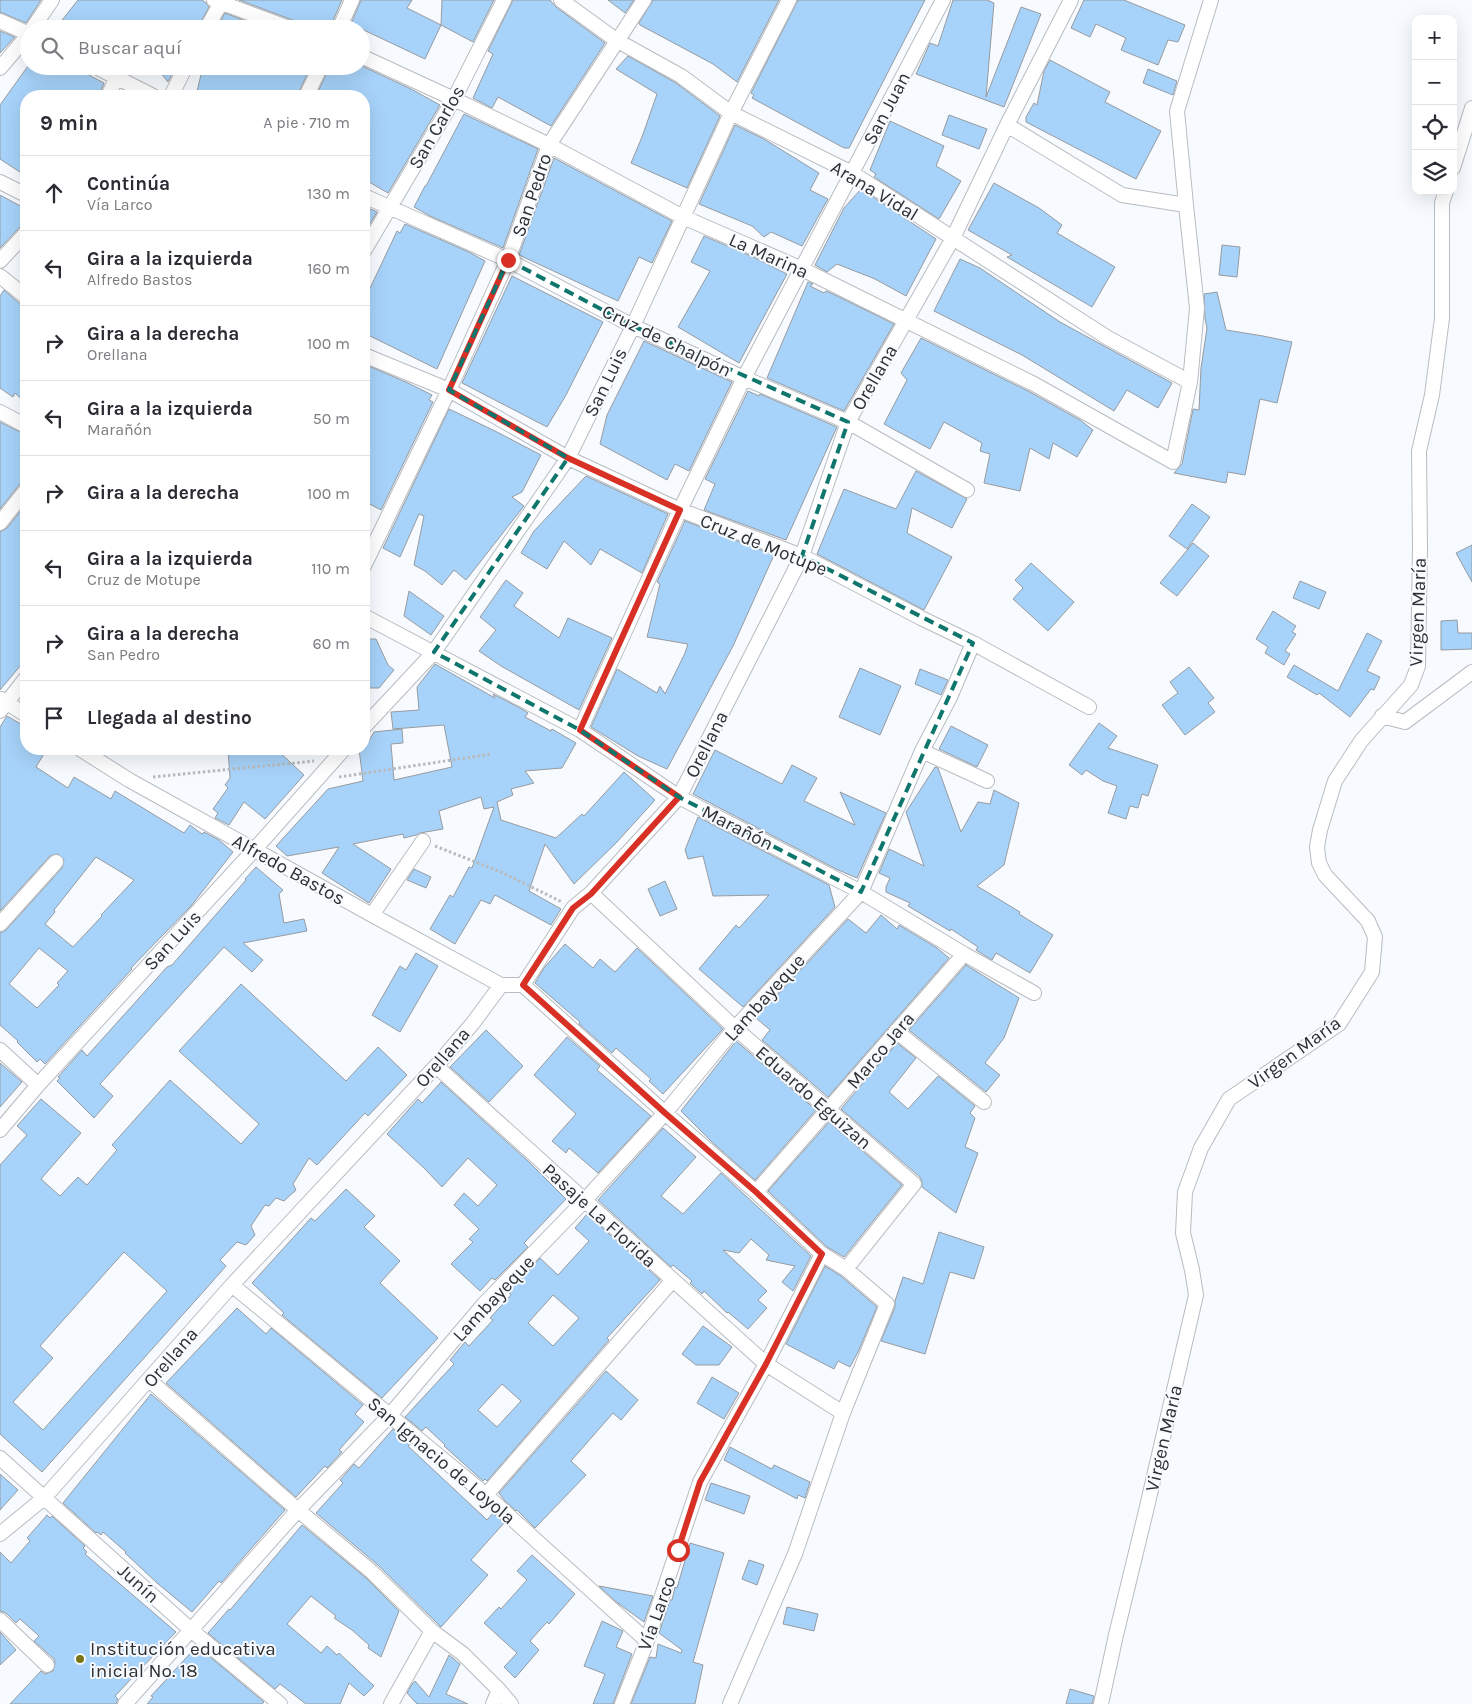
<!DOCTYPE html>
<html lang="es">
<head>
<meta charset="utf-8">
<style>
	body { margin:0; font-family:Karla,sans-serif; background:#f7f7f7; color:#2b2b33 }
	.controls { position:absolute; right:15px; top:15px; display:grid; overflow:hidden; border-radius:10px; box-shadow:0 5px 20px #0002 }
	.controls button { width:45px; height:45px; display:grid; place-items:center; padding:0; border:0; border-bottom:1px solid #e1e1e2; background:#fff; color:#2b2b33; font:25px sans-serif }
	.stop { position:absolute; width:15px; height:15px; margin:-11px; border:4px solid #d93025; border-radius:50%; background:#fff }
	.stop.end { background:#d93025; border-color:#fff; box-shadow:0 1px 5px #0008 }
	.list { margin:0; padding:0; list-style:none }
	h2 { display:flex; justify-content:space-between; align-items:center; height:65px; margin:0; padding:0 20px; font-size:21px }
	h2 small { font-size:16px; font-weight:400; color:#7c7c81 }
	.list li { display:grid; grid-template-columns:32px 1fr auto; gap:15px; align-items:center; box-sizing:border-box; height:75px; padding:0 20px; border-top:1px solid #e1e1e2 }
	.list b { display:block; font-size:19px; white-space:nowrap }
	.list p { margin:0; font-size:16px; white-space:nowrap; color:#7c7c81 }
	.list em { font-size:16px; font-style:normal; color:#7c7c81 }
	.icon { flex:none; width:28px; height:28px; fill:none; stroke:currentColor; stroke-width:2; stroke-linecap:round; stroke-linejoin:round }
	.map { position:relative; flex:none; width:1472px; height:1704px; overflow:hidden }
	.search { position:absolute; background:#fff; box-shadow:0 5px 20px #0002; left:20px; top:20px; width:350px; height:55px; display:flex; align-items:center; gap:12px; box-sizing:border-box; padding:0 18px; border-radius:28px; color:#7c7c81; font-size:19px }
	.panel { position:absolute; background:#fff; box-shadow:0 5px 20px #0002; left:20px; top:90px; width:350px; height:665px; border-radius:20px }
	.map>svg:first-child { display:block }
	.building { fill:#a7d2f9; stroke:#979b9f; fill-rule:evenodd }
	.lines { fill:none; stroke-linecap:round; stroke-linejoin:round }
	.minor-casing { stroke:#b8bcc1; stroke-width:16 }
	.path { stroke:#b8bbbe; stroke-width:3; stroke-dasharray:2.5 2.5; stroke-linecap:butt }
	.minor { stroke:#fff; stroke-width:14 }
	.route { stroke:#d93025; stroke-width:6 }
	.marked { fill:none; stroke:#0f766e; stroke-width:4; stroke-dasharray:10 6; stroke-linejoin:round }
	.poi-dot { fill:#7a7213; stroke:#f7fbff; stroke-width:2 }
	.labels { text-anchor:middle; stroke-width:4; stroke-linejoin:round; paint-order:stroke }
	.street-label { font-size:19px; fill:#2e2f31; stroke:#f7fbff }
	.poi-label { font-size:19px; fill:#2e2f31; stroke:#f7fbff; text-anchor:start }
</style>
</head>
<body>
<div class="map">
<svg width="1472" height="1704" viewBox="0 0 1472 1704">
	<rect width="100%" height="100%" fill="#f7fbff"/>
	<path class="building" d="M0 0H41L26 23 0 12Z
		M78 0H202L205 2 209 7 197 29H55Z
		M239 0H342L332 23H330L329 29H301L299 24 295 21Z
		M361 0H412L407 8 441 25 425 59 351 24Z
		M442 0H494L473 42 441 25Z
		M513 0H550L556 7 605 43 551 126 498 97 492 108 473 98 493 54 488 51Z
		M608 0H634L625 13Z
		M653 0H779L737 82 713 64 640 25 639 23Z
		M798 0H925L849 148H844L752 98 754 95 751 93Z
		M953 0H987L994 3 986 97 1021 7 1041 14 1004 107 916 74 930 43 938 46Z
		M1084 0H1124L1185 25 1178 42 1168 40 1158 65 1121 50 1126 38 1096 24 1090 37 1071 28Z
		M225 13 266 29H216Z
		M0 31 15 37 0 53Z
		M628 56 676 83 720 116 687 188 631 163 642 137 657 94 616 69Z
		M1050 60 1110 92 1105 102 1161 131 1136 179 1026 122V117L1034 103 1037 105 1044 71Z
		M28 66H72L104 83 99 96H26V176L0 159V105Z
		M155 66H176L168 82Z
		M203 66H311L297 96H196Z
		M330 66H362L411 89 440 105 388 193 364 179V96H316Z
		M1148 69 1177 81 1173 95 1143 83Z
		M464 114 538 149 503 248 430 216 414 207 425 186H426Z
		M949 115 987 129 979 149 942 135Z
		M890 121 944 146 936 166 961 181 939 219 874 177 876 174 870 170Z
		M735 125 764 139 819 173 810 190 828 199 802 246 771 232 764 237 752 226 699 204Z
		M554 158 672 221 652 263 639 257 618 301 519 255Z
		M994 183 1039 208 1062 225 1057 233 1115 267 1092 307 1007 257 1012 255 968 230Z
		M861 189 936 239 906 296 875 279 837 264 827 272 815 265 844 208Z
		M0 195 26 209V224L20 227 0 248Z
		M364 206 377 212 364 234Z
		M405 224 469 252 485 261 437 369 364 333V301L397 231 400 233Z
		M704 236 753 257 787 274 739 363 678 327 710 271 691 262Z
		M1222 245 1240 247 1237 277 1219 275Z
		M960 259 980 268 1060 322 1172 383 1158 408 1127 390 1114 411 1022 355 934 311Z
		M512 276 603 322 566 395 547 427 462 383Z
		M808 282 813 284 810 286 824 293 826 291 835 295 894 324 844 411 767 378Z
		M4 290 20 304 26 306V403L15 393 13 397 0 388V296Z
		M1217 292 1226 330 1263 336 1292 342 1277 403 1260 399 1245 475 1228 472 1226 483 1174 473 1182 464 1193 409 1199 410 1201 368 1207 328 1205 319 1204 294Z
		M921 338 1030 392 1080 420 1093 430 1077 457 1053 443 1049 459 1030 448 1020 491 984 483 990 454 980 451 982 443 944 422 930 449 884 424 907 380 901 373Z
		M644 341 732 382 689 471 675 464 667 480 600 444 607 415Z
		M364 364 408 383 432 395 429 400 433 402 381 510 364 501Z
		M748 391 759 396 760 394 837 427 786 540 704 510 715 484 705 479Z
		M449 409 495 431 541 455 522 492 512 497 524 506 466 580 454 570 442 585 425 571 414 565 424 516 419 514 400 557 383 548Z
		M0 422 26 435V481L19 485 0 509Z
		M916 471 967 499 952 528 912 508 907 533 952 557 924 610 817 554 844 489 896 509Z
		M586 476 668 514 642 573 600 549 591 565 564 541 547 569 521 553 534 531Z
		M26 504V659L0 690V532L7 528Z
		M1192 504 1210 517 1187 549 1169 536Z
		M685 521 774 555 733 646 667 769 638 756 591 727 617 669 657 693 660 686 665 694 685 653 688 644 647 637 660 584 657 582Z
		M1193 543 1209 556 1177 596 1160 583Z
		M1472 545V582L1456 553Z
		M1031 563 1074 602 1048 631 1013 599 1023 588 1015 580Z
		M506 580 523 593 514 606 559 638 568 618 612 638 579 710 501 666 479 651 496 630 480 617Z
		M1300 581 1326 592 1319 609 1293 598Z
		M409 591 444 616 431 635 404 616Z
		M1273 611 1296 626 1292 632 1296 634 1285 651 1290 654 1284 665 1265 653 1268 647 1256 639Z
		M1457 620 1458 633H1472V649L1441 650V621Z
		M1367 633 1382 641 1367 671 1380 677 1374 690 1371 689 1350 717 1319 693 1317 695 1287 677 1294 665 1338 691Z
		M364 639H376L388 665 394 670 379 688H364Z
		M435 664 495 698 493 694 520 708 528 713 525 717 551 731 552 729 576 743 562 768 525 771 534 783 511 789 513 795 497 802 501 820 556 838 582 814 584 816 624 772 655 800 617 842 574 884 545 844 529 891 561 909 551 925 495 895 490 904 481 900 455 944 430 929 450 895 453 897 469 867 472 868 494 807 484 809 481 797 439 811 443 829 420 833 416 835 404 838 403 834 353 844 391 869 369 903 322 873 339 847 287 856 276 846 328 789 363 781 359 749H364L374 732 402 729 403 743 391 744 394 780 452 767 444 725 393 729 391 712 419 710 417 687Z
		M1189 667 1214 698 1208 703 1215 712 1185 735 1162 705 1178 693 1170 682Z
		M860 668 901 686 880 735 839 717Z
		M920 669 948 680 941 695 915 684Z
		M7 716 26 727V749H47L36 767 68 788 74 777 111 799 115 791 184 833 190 825 202 834 204 832 219 840 233 852 191 906 131 968 132 969 45 1064 40 1059 37 1062 17 1042 18 1041 0 1025V933L6 930 62 868 64 860 58 854 50 856 0 911V727ZM96 857 134 880 101 915 102 916 73 947 45 924 55 912 54 910ZM39 948 68 971 57 983 59 985 37 1008 9 984Z
		M1099 723 1117 736 1108 748 1158 765 1148 796 1142 794 1138 808 1130 806 1126 819 1108 813 1117 786 1103 781 1086 770 1082 775 1069 765Z
		M951 726 988 745 977 767 939 749Z
		M228 749H276L304 775 265 819 244 802 229 825 215 818 218 813 213 809 228 788 225 785 230 778Z
		M715 750 782 784 792 765 817 778 804 801 855 825 840 792 886 813 857 878 836 869 693 794Z
		M935 767 938 768 961 832 978 802 990 804 994 790 1019 803 1004 865 977 886 1020 912 1019 914 1053 935 1030 973 996 953 992 960 976 950 978 947 951 929 950 931 908 906 910 903 886 892V887L890 878 879 873 889 849 924 866 906 812Z
		M698 817 829 885 835 907 743 1007 699 969 736 925 739 928 769 895 713 896 703 856 688 859 685 850Z
		M256 867 283 890 279 894 284 923 304 919 307 931 243 943 263 960 252 972 224 947 100 1084 113 1096 94 1118 57 1081 60 1078 58 1077 82 1050 87 1056 167 967 172 965 246 880 245 879Z
		M414 869 431 877 426 888 407 880Z
		M665 881 677 909 660 916 648 889Z
		M881 915 897 929 899 925 937 948 949 958 828 1097 762 1040 770 1030 756 1018 848 919 866 933Z
		M565 944 593 968 600 959 615 972 637 948 723 1029 663 1094 649 1081 651 1079 616 1048 612 1053 579 1024 580 1022 535 983 544 968Z
		M416 953 438 966 400 1032 372 1015 400 966 406 970Z
		M966 965 1019 998 1004 1038 985 1063 1000 1075 986 1092 909 1030Z
		M241 984 346 1081 378 1047 407 1075 368 1116 365 1113 317 1165 309 1158 293 1184 296 1190 284 1201 276 1198 269 1206 265 1205 251 1226 255 1235 246 1245 237 1242 220 1260 226 1266 204 1291 42 1472 0 1434V1165L27 1135 17 1126 41 1099 81 1133 41 1179 60 1196 78 1177 87 1185 117 1150 112 1145 170 1080 241 1144 259 1124 179 1051ZM124 1252 167 1291 43 1430 13 1402 53 1358 40 1346Z
		M486 1030 523 1066 489 1102 450 1067Z
		M567 1037 600 1066 597 1070 651 1116 598 1173 569 1148 566 1153 552 1141 576 1114 534 1075Z
		M736 1041 816 1110 755 1180 714 1144 681 1111Z
		M897 1043 916 1058 889 1092 908 1109 938 1076 975 1106 970 1113 975 1118 965 1147 978 1153 956 1213 922 1187V1182L920 1177 841 1109Z
		M0 1063 22 1082 0 1107Z
		M441 1082 529 1162 566 1199 524 1243 528 1247 495 1280 492 1278 480 1291 451 1264 473 1242 469 1239 479 1229 454 1205 464 1193 478 1206 497 1185 468 1158 442 1187 425 1169 387 1134 418 1099 422 1103Z
		M829 1122 902 1185 844 1257 827 1247 768 1191Z
		M663 1128 696 1157 661 1196 683 1214 721 1173 811 1256 793 1291 782 1282 795 1266 766 1260 769 1255 751 1239 739 1253 723 1250 767 1291 758 1300 767 1308 748 1329 728 1312 727 1313 704 1291 702 1294 690 1283 692 1281 673 1265 671 1267 598 1200Z
		M346 1189 375 1216 364 1227 400 1261 380 1283 438 1338 382 1398 282 1315 284 1313 252 1283 311 1218 315 1221Z
		M587 1214 660 1280 607 1338 609 1340 487 1481 485 1479 483 1481 444 1446 445 1445 426 1427 422 1431 405 1417 454 1364 450 1360 465 1342 469 1346 493 1320 490 1318 511 1295 508 1292 540 1258 558 1275 589 1241 575 1228ZM553 1295 579 1318 553 1346 528 1323ZM502 1384 521 1401 497 1427 478 1410Z
		M939 1232 984 1247 974 1279 950 1272 925 1354 881 1341 895 1307V1301L903 1277 923 1284Z
		M825 1266 841 1276 877 1307 858 1352 850 1367 838 1361 834 1369 786 1344Z
		M237 1308 266 1334 271 1328 363 1405 355 1414 364 1422 339 1450 342 1452 327 1468 325 1466 296 1497 166 1383Z
		M703 1326 732 1347 719 1365H696L682 1354Z
		M606 1371 638 1400 621 1420 613 1413 571 1461 586 1475 535 1528 517 1510 516 1511 505 1501 499 1493Z
		M712 1377 739 1393 724 1419 697 1403Z
		M151 1394 285 1510 221 1583 219 1581 192 1612 157 1583 125 1553 126 1552 103 1532 101 1535 97 1532 96 1533 63 1503Z
		M393 1429 411 1444 408 1446 487 1520 493 1513 504 1523 471 1560 488 1575 441 1627 378 1565 316 1513 343 1483 340 1480 354 1464 359 1468Z
		M730 1447 772 1469 774 1465 810 1482 805 1498 798 1495 797 1499 724 1460Z
		M0 1474 18 1490 0 1510Z
		M711 1483 750 1496 744 1514 705 1500Z
		M47 1515 50 1518 52 1516 85 1546 83 1548 87 1552 85 1554 176 1632 115 1696 118 1699 116 1704H10L41 1671 45 1674 53 1671 55 1663 54 1659 34 1641 39 1636 20 1619 16 1623 6 1613 0 1611V1552L11 1563 30 1541 27 1538Z
		M302 1525 366 1578 399 1611 381 1657 368 1648 369 1645 352 1630 334 1618 336 1616 311 1596 287 1624 321 1653 327 1646 337 1655 339 1653 374 1686 364 1696 349 1683 340 1704H306L280 1684 275 1689 208 1633 229 1609 230 1610Z
		M690 1543 724 1553 693 1662 703 1665 695 1704H631L650 1657 656 1658 658 1644 681 1653 682 1650 659 1633 670 1600H672L675 1587 677 1588Z
		M532 1555 575 1594 549 1624 547 1622 530 1641 539 1650 515 1678 504 1667 517 1653 484 1623 499 1607 501 1609 527 1580 517 1571Z
		M749 1560 764 1565 757 1585 742 1579Z
		M599 1586 653 1596 644 1622 615 1601Z
		M787 1607 818 1614 814 1631 783 1624Z
		M602 1621 623 1631 616 1647 632 1654 613 1704H593L605 1674 584 1666Z
		M0 1632 16 1650 0 1665Z
		M197 1646 264 1702 262 1704H147L153 1697 151 1696Z
		M449 1655 460 1664 446 1694 468 1704H417L407 1693 412 1684 415 1681 429 1697Z
		M1070 1689 1094 1696 1092 1704H1066Z"/>
	<g class="lines">
		<g class="minor-casing">
			<path id="minor" d="M214 0 292 29
				M561 0 616 40 681 76 731 113 852 173 1108 338 1190 382
				M0 21 29 34
				M32 29 52 0
				M206 29 221 3
				M339 29 352 0
				M361 56 454 99 549 145 683 217 802 269 1034 384 1173 462 1190 382 1197 308 1186 205 1122 195 1007 125
				M94 66 153 96
				M0 68 29 34
				M108 96 117 77
				M171 96 186 66
				M306 96 321 66
				M1453 168 1472 108
				M0 182 26 195
				M364 196 508 260 633 326 744 378 848 422 967 490
				M1186 205 1177 111 1211 0
				M364 251 454 99 504 0
				M0 261 26 233
				M0 276 26 297
				M0 412 26 426
				M0 523 26 490
				M364 566 449 390 508 260 549 145 644 0
				M364 616 580 730 679 797 861 892 964 954 1034 993
				M973 643 1089 707
				M1 699 26 715
				M0 711 26 678
				M1382 716 1405 722 1472 672
				M364 727 434 652 568 458 633 326 731 113 789 0
				M580 730 680 510 744 378 943 0
				M80 749 129 780 372 915 501 985H523L573 908 591 893 679 797 802 556 848 422 953 238 1007 125 1071 0
				M922 751 987 781
				M591 893 735 1028 914 1184 846 1269
				M372 915 423 841
				M0 924 56 862
				M523 985 665 1113 756 1192 822 1254 846 1269 887 1304 843 1413 795 1554 730 1704
				M896 1031 984 1102
				M0 1050 38 1085
				M436 1066 766 1364 843 1413
				M0 1130 38 1085 255 849 344 749
				M756 1192C826 1113 894 1033 964 954
				M232 1285 486 1495 647 1641
				M149 1380 298 1510 372 1572 432 1631 463 1654 499 1690 511 1704
				M0 1458 191 1630 280 1704
				M486 1495 672 1281
				M0 1534 44 1498 232 1285 436 1066 473 1023 501 985
				M0 1620 47 1665
				M125 1704 298 1510 390 1415 484 1304 584 1201 665 1113 735 1028 861 892 922 751 950 697 973 643 921 618 802 556 680 510 568 458 449 390 364 355
				M391 1704 432 1631
				M493 1704 499 1690
				M622 1704 647 1641 700 1482 766 1364 822 1254
				M1101 1704 1116 1635 1146 1511 1196 1295 1192 1270 1183 1233 1185 1192 1201 1148 1229 1099 1339 1024 1372 972 1375 937 1368 921 1325 875 1319 863 1317 847 1320 830 1335 781 1361 741 1411 685 1418 666 1420 547 1419 451 1432 395 1442 318V203L1446 191"/>
		</g>
		<path class="path" d="M153 777 314 761
			M339 777 492 754
			M435 846 501 872 562 902"/>
		<use href="#minor" class="minor"/>
	</g>
	<g class="lines">
		<path class="route" d="M508 260 449 390 568 458 680 510 580 730 679 797 591 894 573 908 523 985 665 1113 756 1192 822 1254 766 1364 700 1482 678 1550"/>
	</g>
	<path class="marked" d="M508 260 633 326 848 422 802 556 973 643 861 892 679 797 580 730 434 652 568 458 449 390Z"/>
	<circle class="poi-dot" cx="80" cy="1659" r="5"/>
	<g class="labels">
		<g class="street-label">
			<text transform="translate(886 108) rotate(-62)" y="7">San Juan</text>
			<text transform="translate(436 127) rotate(-60)" y="7">San Carlos</text>
			<text transform="translate(875 190) rotate(31)" y="7">Arana Vidal</text>
			<text transform="translate(531 195) rotate(-71)" y="7">San Pedro</text>
			<text transform="translate(769 255) rotate(24)" y="7">La Marina</text>
			<text transform="translate(667 340) rotate(26)" y="7">Cruz de Chalpón</text>
			<text transform="translate(874 377) rotate(-60)" y="7">Orellana</text>
			<text transform="translate(605 382) rotate(-64)" y="7">San Luis</text>
			<text transform="translate(764 544) rotate(22)" y="7">Cruz de Motupe</text>
			<text transform="translate(1417 612) rotate(-88)" y="7">Virgen María</text>
			<text transform="translate(706 744) rotate(-63)" y="7">Orellana</text>
			<text transform="translate(738 827) rotate(27)" y="7">Marañón</text>
			<text transform="translate(289 869) rotate(29)" y="7">Alfredo Bastos</text>
			<text transform="translate(172 940) rotate(-47)" y="7">San Luis</text>
			<text transform="translate(764 997) rotate(-48)" y="7">Lambayeque</text>
			<text transform="translate(880 1050) rotate(-50)" y="7">Marco Jara</text>
			<text transform="translate(1294 1052) rotate(-36)" y="7">Virgen María</text>
			<text transform="translate(442 1057) rotate(-49)" y="7">Orellana</text>
			<text transform="translate(814 1097) rotate(41)" y="7">Eduardo Eguizan</text>
			<text transform="translate(600 1215) rotate(42)" y="7">Pasaje La Florida</text>
			<text transform="translate(493 1298) rotate(-47)" y="7">Lambayeque</text>
			<text transform="translate(170 1357) rotate(-49)" y="7">Orellana</text>
			<text transform="translate(1163 1438) rotate(-77)" y="7">Virgen María</text>
			<text transform="translate(442 1460) rotate(40)" y="7">San Ignacio de Loyola</text>
			<text transform="translate(139 1583) rotate(42)" y="7">Junín</text>
			<text transform="translate(656 1613) rotate(-70)" y="7">Vía Larco</text>
		</g>
		<g class="poi-label">
			<text x="90" y="1655">Institución educativa<tspan x="90" dy="22">inicial No. 18</tspan></text>
		</g>
	</g>
</svg>
<div class="controls">
<button>+</button>
<button>−</button>
<button><svg class="icon" aria-label="locate" viewBox="0 0 24 24"><circle cx="12" cy="12" r="6"/><path d="M12 2v4M12 18v4M2 12h4M18 12h4"/></svg></button>
<button><svg class="icon" aria-label="layers" viewBox="0 0 24 24"><path d="M12 4l9 5-9 5-9-5zM3 14l9 5 9-5"/></svg></button>
</div>
<div class="stop" style="left:678px;top:1550px"></div>
<div class="stop end" style="left:508px;top:260px"></div>
<div class="search"><svg class="icon" aria-label="search" viewBox="0 0 24 24"><circle cx="10" cy="10" r="6"/><path d="M15 15l6 6"/></svg>Buscar aquí</div>
<section class="panel">
<h2>9 min<small>A pie · 710 m</small></h2>
<ul class="list">
<li><svg class="icon" aria-label="ahead" viewBox="0 0 24 24"><path d="M12 20V5M6 11l6-6 6 6"/></svg><div><b>Continúa</b><p>Vía Larco</p></div><em>130 m</em></li>
<li><svg class="icon" aria-label="left" viewBox="0 0 24 24"><path d="M17 20v-9H6M10 6l-5 5 5 5"/></svg><div><b>Gira a la izquierda</b><p>Alfredo Bastos</p></div><em>160 m</em></li>
<li><svg class="icon" aria-label="right" viewBox="0 0 24 24"><path d="M7 20v-9h11M14 6l5 5-5 5"/></svg><div><b>Gira a la derecha</b><p>Orellana</p></div><em>100 m</em></li>
<li><svg class="icon" aria-label="left" viewBox="0 0 24 24"><path d="M17 20v-9H6M10 6l-5 5 5 5"/></svg><div><b>Gira a la izquierda</b><p>Marañón</p></div><em>50 m</em></li>
<li><svg class="icon" aria-label="right" viewBox="0 0 24 24"><path d="M7 20v-9h11M14 6l5 5-5 5"/></svg><div><b>Gira a la derecha</b></div><em>100 m</em></li>
<li><svg class="icon" aria-label="left" viewBox="0 0 24 24"><path d="M17 20v-9H6M10 6l-5 5 5 5"/></svg><div><b>Gira a la izquierda</b><p>Cruz de Motupe</p></div><em>110 m</em></li>
<li><svg class="icon" aria-label="right" viewBox="0 0 24 24"><path d="M7 20v-9h11M14 6l5 5-5 5"/></svg><div><b>Gira a la derecha</b><p>San Pedro</p></div><em>60 m</em></li>
<li><svg class="icon" aria-label="arrive" viewBox="0 0 24 24"><path d="M6 21V4h12l-3 4 3 4H6"/></svg><div><b>Llegada al destino</b></div></li>
</ul>
</section>
</div>
</body>
</html>
